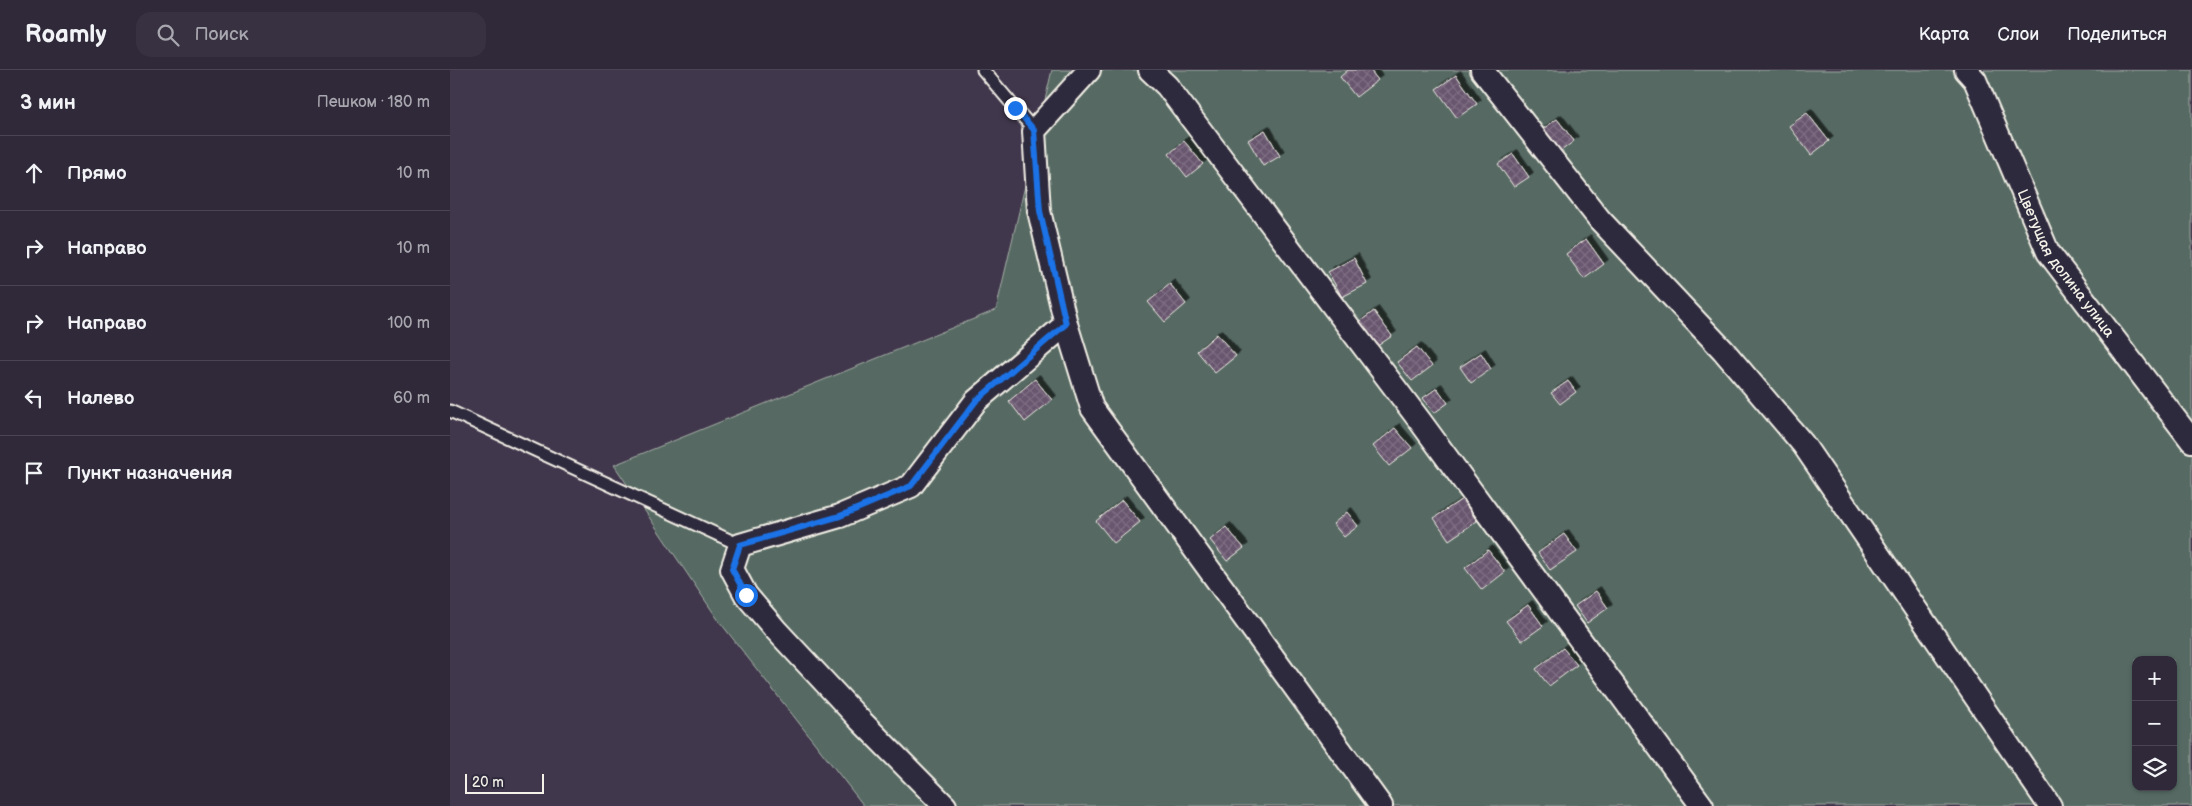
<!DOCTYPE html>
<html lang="ru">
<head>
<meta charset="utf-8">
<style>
	body { margin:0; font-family:"Balsamiq Sans",sans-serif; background:#383141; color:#f1f3f6 }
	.controls { position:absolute; right:15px; bottom:15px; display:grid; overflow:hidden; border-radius:10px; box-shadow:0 1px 4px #0004 }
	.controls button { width:45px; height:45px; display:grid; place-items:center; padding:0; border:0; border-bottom:1px solid #4b4553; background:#302939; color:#f1f3f6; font:25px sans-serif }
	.scale { position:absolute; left:15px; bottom:12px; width:79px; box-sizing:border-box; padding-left:5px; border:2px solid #f4f1e8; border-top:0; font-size:14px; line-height:18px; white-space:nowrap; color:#f4f1e8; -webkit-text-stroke:4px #2f2a3d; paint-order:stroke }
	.stop { position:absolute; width:15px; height:15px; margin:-11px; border:4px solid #1a73e8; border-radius:50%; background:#fff }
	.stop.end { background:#1a73e8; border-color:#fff; box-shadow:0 1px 5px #0008 }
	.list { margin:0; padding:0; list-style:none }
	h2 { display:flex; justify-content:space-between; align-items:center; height:65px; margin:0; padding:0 20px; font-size:21px }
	h2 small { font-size:16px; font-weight:400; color:#a8a6ae }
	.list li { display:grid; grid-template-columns:32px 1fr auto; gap:15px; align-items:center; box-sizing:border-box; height:75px; padding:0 20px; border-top:1px solid #4b4553 }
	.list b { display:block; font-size:19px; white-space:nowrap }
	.list em { font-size:16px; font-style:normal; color:#a8a6ae }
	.icon { flex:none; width:28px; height:28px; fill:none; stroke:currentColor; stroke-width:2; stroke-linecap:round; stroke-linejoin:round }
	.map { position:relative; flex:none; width:1742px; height:736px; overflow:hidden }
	header { display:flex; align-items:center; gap:30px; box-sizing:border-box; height:70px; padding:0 25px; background:#302939; border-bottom:1px solid #4b4553 }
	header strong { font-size:24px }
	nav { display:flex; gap:28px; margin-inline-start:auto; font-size:18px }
	.search { width:350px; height:45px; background:#383141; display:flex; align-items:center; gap:12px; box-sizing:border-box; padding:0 18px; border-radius:15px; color:#a8a6ae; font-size:19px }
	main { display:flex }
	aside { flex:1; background:#302939 }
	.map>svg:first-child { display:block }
	.green { fill:#576b64; stroke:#a6aea6; fill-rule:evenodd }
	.building { fill:url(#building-cross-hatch); stroke:#f4f1e8; filter:url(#shadow) }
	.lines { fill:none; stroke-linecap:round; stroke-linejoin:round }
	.lane-casing { stroke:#f4f1e8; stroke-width:15 }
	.street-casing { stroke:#f4f1e8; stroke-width:26 }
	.lane { stroke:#2f2a3d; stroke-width:11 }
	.street { stroke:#2f2a3d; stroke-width:22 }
	.route { stroke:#1a73e8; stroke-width:6 }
	.labels { text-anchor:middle; stroke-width:5; stroke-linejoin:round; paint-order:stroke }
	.street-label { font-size:15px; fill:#f4f1e8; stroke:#2f2a3d }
</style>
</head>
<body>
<header>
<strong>Roamly</strong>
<div class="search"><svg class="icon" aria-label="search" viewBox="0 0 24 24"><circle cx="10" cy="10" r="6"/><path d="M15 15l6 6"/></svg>Поиск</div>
<nav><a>Карта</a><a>Слои</a><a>Поделиться</a></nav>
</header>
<main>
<aside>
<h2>3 мин<small>Пешком · 180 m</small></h2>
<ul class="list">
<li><svg class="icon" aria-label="ahead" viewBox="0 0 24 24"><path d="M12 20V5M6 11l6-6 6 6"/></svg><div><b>Прямо</b></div><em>10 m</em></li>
<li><svg class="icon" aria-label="right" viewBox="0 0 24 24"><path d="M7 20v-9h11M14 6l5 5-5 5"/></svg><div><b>Направо</b></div><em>10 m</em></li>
<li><svg class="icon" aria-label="right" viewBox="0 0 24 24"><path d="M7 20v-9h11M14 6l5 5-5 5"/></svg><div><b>Направо</b></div><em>100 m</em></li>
<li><svg class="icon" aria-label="left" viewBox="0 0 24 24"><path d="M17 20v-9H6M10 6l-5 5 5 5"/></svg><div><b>Налево</b></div><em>60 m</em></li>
<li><svg class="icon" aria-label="arrive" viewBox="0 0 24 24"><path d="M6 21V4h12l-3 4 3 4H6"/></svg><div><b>Пункт назначения</b></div></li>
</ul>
</aside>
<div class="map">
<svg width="1742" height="736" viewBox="0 0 1742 736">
	<defs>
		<pattern id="building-cross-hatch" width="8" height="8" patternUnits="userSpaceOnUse" patternTransform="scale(1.25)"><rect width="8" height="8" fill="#68556e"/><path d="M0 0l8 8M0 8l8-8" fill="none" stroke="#7e6e83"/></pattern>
		<filter id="shadow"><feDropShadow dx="4.5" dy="-4.5" stdDeviation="0" flood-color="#0009"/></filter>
	</defs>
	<rect width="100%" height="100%" fill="#40374c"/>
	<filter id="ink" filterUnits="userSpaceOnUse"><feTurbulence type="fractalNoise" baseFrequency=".02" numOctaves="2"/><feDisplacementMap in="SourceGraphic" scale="10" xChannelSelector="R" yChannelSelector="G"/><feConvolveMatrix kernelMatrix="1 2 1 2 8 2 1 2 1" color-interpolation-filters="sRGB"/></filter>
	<g filter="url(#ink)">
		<path class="green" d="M602 0H1742V736H414L269 551 164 395 546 240ZM1686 590H1723V717H1686Z"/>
		<path class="building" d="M898 0H920L928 10 906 27 890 7Z
			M1006 5 1027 34 1007 48 986 19Z
			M1357 43 1379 71 1361 85 1339 56Z
			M1107 49 1124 71 1107 84 1090 61Z
			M815 60 830 86 813 96 798 70Z
			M734 71 753 94 737 107 719 84Z
			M1063 84 1079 107 1064 117 1048 94Z
			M1136 169 1154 194 1134 209 1116 184Z
			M904 188 917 214 892 227 878 202Z
			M720 214 736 234 715 252 698 232Z
			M924 241 942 266 926 277 908 253Z
			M767 264 786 286 765 303 747 281Z
			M967 277 982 296 962 311 947 292Z
			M1031 283 1041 299 1021 313 1010 297Z
			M585 309 602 330 575 352 559 331Z
			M1118 311 1126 322 1110 334 1101 323Z
			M987 318 998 333 984 343 973 328Z
			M945 358 962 378 939 396 923 376Z
			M1012 429 1027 451 999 470 984 448Z
			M672 430 690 452 664 473 646 451Z
			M897 442 908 456 894 467 883 454Z
			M776 457 794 478 777 491 760 470Z
			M1114 464 1127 482 1100 500 1088 483Z
			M1038 480 1055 502 1032 520 1015 498Z
			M1146 521 1158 538 1137 553 1125 536Z
			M1078 535 1093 556 1072 571 1056 551Z
			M1113 578 1127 595 1099 616 1086 599Z"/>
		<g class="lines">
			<g class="lane-casing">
				<path id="lane" d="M533 0 584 60
					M0 341 290 475"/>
			</g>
			<g class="street-casing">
				<g id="street">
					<path d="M639 0 584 61 589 141 616 254 642 338 931 736"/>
					<path d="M700 0 717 16 970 351 1252 736"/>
					<path d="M1032 0 1150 150 1273 280 1353 374 1600 736"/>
					<path id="s1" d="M1516 0 1525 10 1598 182 1742 371"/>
					<path d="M495 736 410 650 325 559 296 525 282 499 290 475 390 446 461 416 526 331 616 254"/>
				</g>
			</g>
			<use href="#lane" class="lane"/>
			<use href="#street" class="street"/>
		</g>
	</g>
	<g class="lines" filter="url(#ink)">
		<path class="route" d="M296 525 282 499 290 475 390 446 461 416 526 331 616 254 590 141 584 60 565 38"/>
	</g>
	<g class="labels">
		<g class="street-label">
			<text dy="5" stroke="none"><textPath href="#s1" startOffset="219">Цветущая долина улица</textPath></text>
		</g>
	</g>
</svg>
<div class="controls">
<button>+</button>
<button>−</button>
<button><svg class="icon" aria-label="layers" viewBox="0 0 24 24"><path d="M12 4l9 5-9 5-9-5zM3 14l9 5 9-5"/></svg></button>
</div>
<div class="scale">20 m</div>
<div class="stop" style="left:296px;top:525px"></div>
<div class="stop end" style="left:565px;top:38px"></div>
</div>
</main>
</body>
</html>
